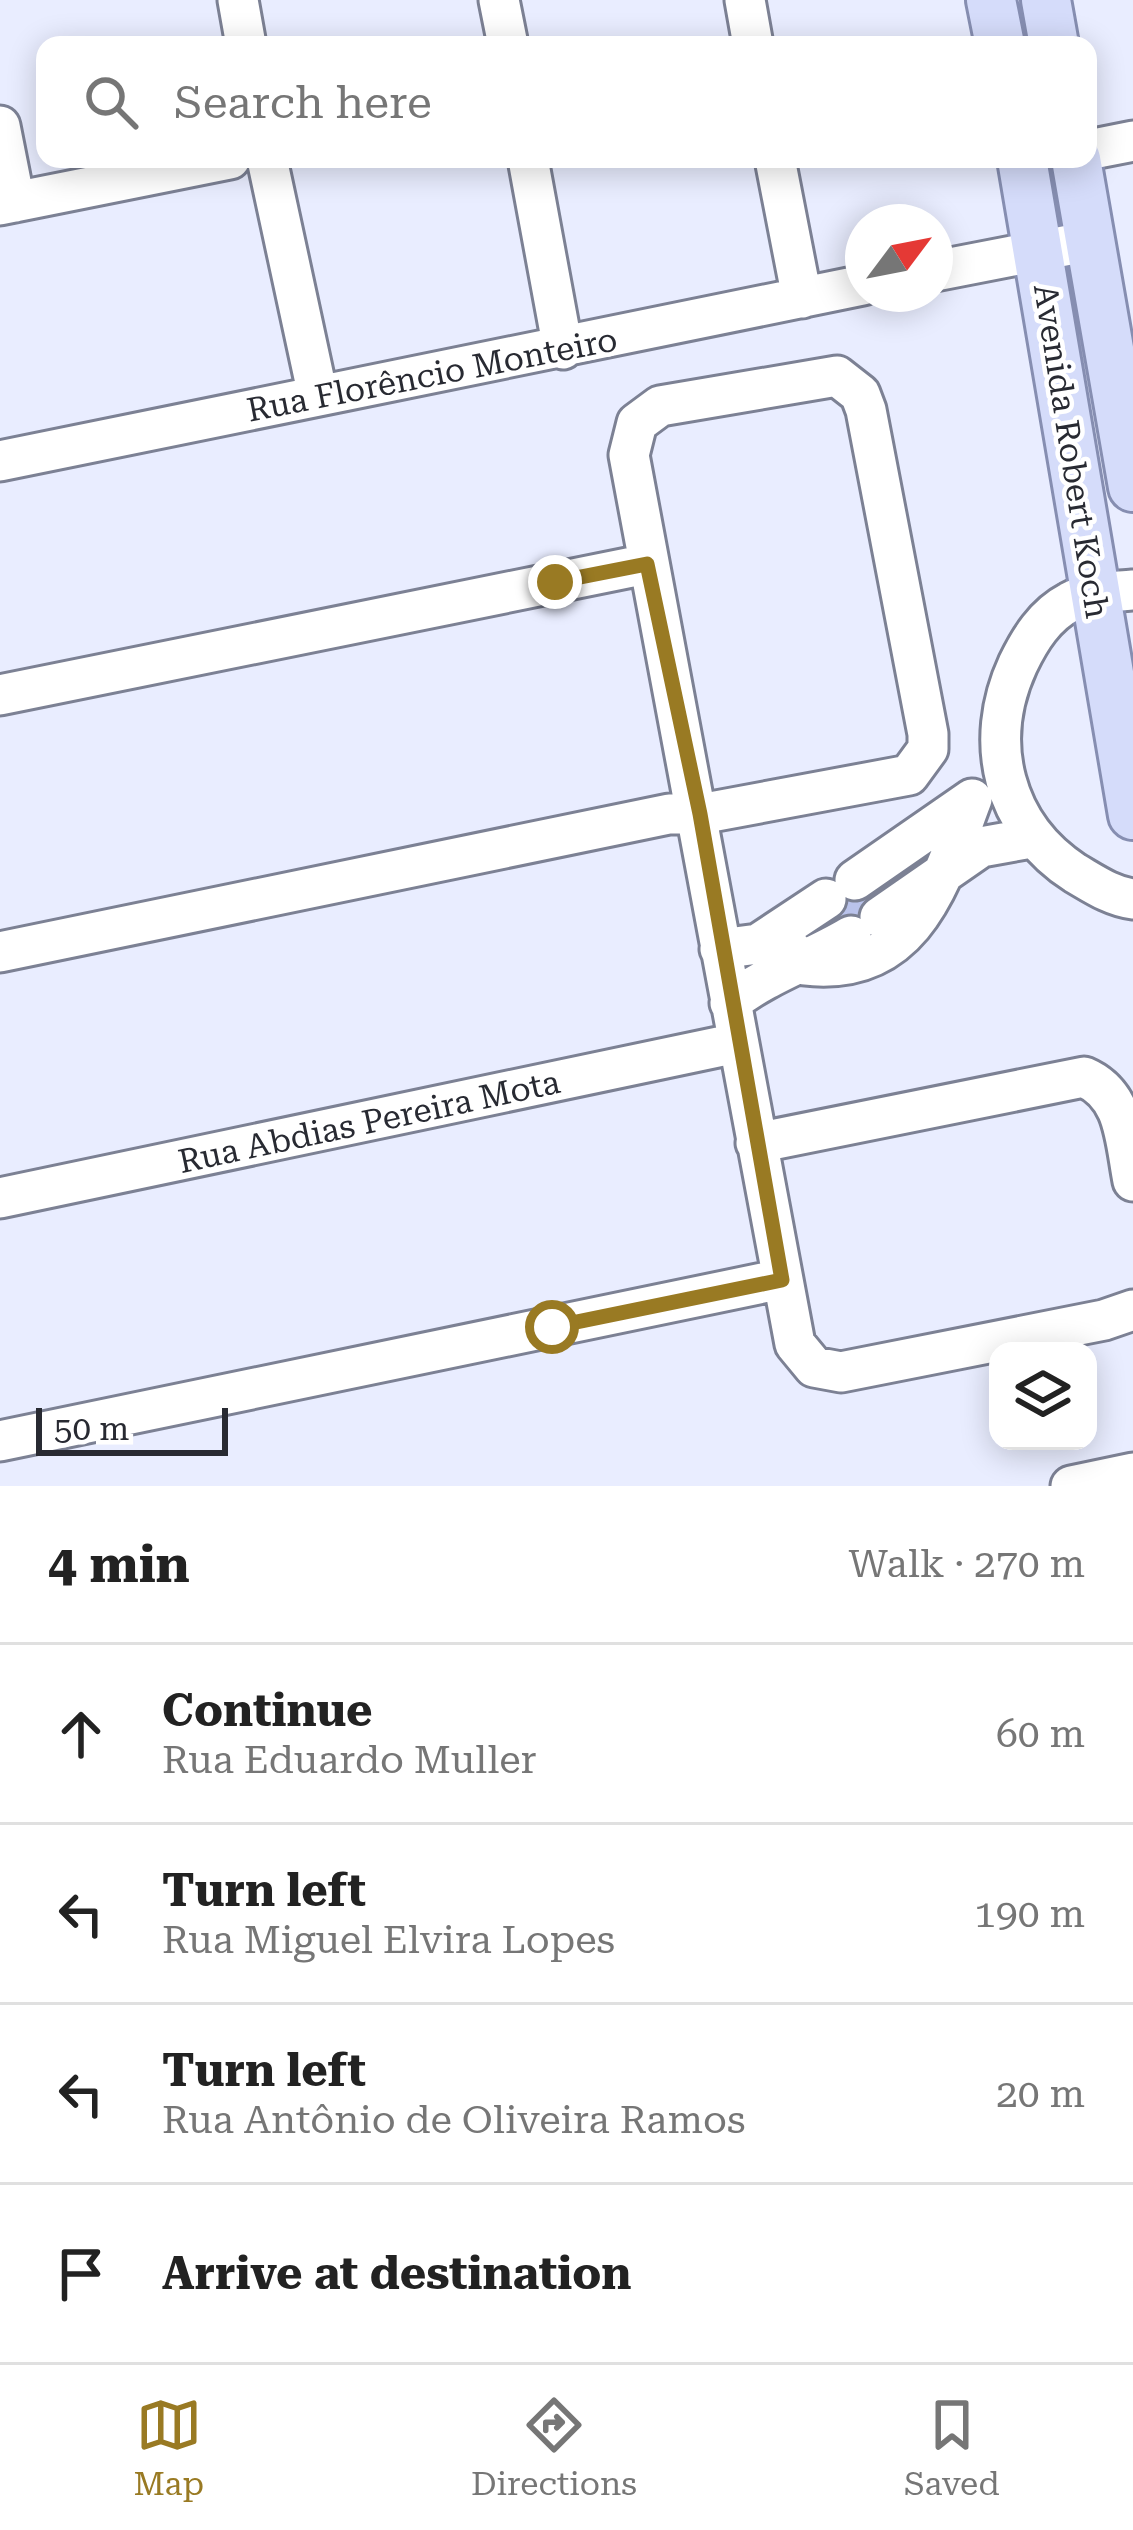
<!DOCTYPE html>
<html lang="en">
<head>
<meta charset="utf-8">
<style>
	body { margin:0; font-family:"Roboto Serif",serif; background:#f2f2f2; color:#222 }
	.controls { position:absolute; right:36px; bottom:36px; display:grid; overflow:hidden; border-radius:24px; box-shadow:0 6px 30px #0003 }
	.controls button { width:108px; height:108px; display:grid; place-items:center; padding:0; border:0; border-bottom:3px solid #e0e0e0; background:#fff; color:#222; font:60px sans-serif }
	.compass { position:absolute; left:845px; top:204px; width:108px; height:108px; border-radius:50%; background:#fff; box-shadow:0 6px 30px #0003; rotate:58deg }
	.scale { position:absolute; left:36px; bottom:30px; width:192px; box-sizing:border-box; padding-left:12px; border:6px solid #282a32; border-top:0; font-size:33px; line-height:42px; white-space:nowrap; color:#282a32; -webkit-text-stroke:9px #fff; paint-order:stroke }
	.stop { position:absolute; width:36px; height:36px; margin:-27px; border:9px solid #997a23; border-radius:50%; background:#fff }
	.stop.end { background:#997a23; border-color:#fff; box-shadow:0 3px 12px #0008 }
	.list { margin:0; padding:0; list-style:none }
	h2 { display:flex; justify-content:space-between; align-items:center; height:156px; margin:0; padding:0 48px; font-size:51px }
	h2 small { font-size:39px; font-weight:400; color:#767676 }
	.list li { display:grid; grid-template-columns:78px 1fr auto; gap:36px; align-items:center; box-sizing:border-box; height:180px; padding:0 48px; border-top:3px solid #e0e0e0 }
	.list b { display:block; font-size:45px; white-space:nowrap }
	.list p { margin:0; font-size:39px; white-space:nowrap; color:#767676 }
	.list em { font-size:39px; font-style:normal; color:#767676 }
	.icon { flex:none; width:66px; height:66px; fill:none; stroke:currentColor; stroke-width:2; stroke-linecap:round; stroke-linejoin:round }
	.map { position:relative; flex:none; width:1133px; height:1486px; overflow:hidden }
	.search { position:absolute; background:#fff; box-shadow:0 6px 30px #0003; left:36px; right:36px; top:36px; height:132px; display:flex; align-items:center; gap:30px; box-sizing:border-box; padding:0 42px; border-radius:24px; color:#767676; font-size:45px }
	.sheet { height:876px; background:#fff }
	nav { display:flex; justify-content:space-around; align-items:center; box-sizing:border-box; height:168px; border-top:3px solid #e0e0e0; background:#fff; font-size:33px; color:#767676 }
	nav a { display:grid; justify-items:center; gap:6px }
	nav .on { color:#997a23 }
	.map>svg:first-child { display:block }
	.building { fill:#bac3eb; filter:url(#shadow) }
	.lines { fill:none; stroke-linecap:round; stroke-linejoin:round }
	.minor-casing { stroke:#7c8194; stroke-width:45 }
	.major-casing { stroke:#868eb1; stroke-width:54 }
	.minor { stroke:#fff; stroke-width:39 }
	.major { stroke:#d5dcfa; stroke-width:48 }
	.route { stroke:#997a23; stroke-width:15 }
	.labels { text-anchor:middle; stroke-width:9; stroke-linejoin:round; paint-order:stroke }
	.street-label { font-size:33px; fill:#282a32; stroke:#fff }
</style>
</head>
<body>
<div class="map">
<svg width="1133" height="1486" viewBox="0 0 1133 1486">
	<defs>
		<filter id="shadow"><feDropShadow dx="10" dy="5.5" stdDeviation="3" flood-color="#0004"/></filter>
	</defs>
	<rect width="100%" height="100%" fill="#e9edff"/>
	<path class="building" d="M849 871 894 939 865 957 821 890Z"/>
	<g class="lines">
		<g class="minor-casing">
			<path id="minor" d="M238 0 246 45
				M499 0 508 45
				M745 0 753 45
				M0 126 15 202
				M1088 150 1133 141
				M267 159 318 396
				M528 159 563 349
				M775 159 802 298
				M0 205 230 159
				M935 271 1090 241
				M0 461 863 285
				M1133 590C1112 592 1089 591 1070 602 1045 615 1030 639 1018 664 982 742 1003 826 1075 873 1094 884 1111 896 1133 899
				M0 695 647 564
				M855 880 972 799
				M880 917 981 847 1031 838
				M777 932 804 965C914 978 940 884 972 799
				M720 949 758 944 826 899
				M0 952 669 814H700L909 775 928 749V734L866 410 860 394 837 376 660 406 637 423 629 455 795 1344 814 1367 841 1372 1104 1320 1133 1310
				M730 1003C766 974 811 960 851 936
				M756 1143 1084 1077C1126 1095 1125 1141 1133 1181
				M0 1198 737 1043
				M0 1441 782 1279
				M1071 1486 1133 1473"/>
		</g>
		<g class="major-casing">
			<path id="major" d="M991 0 1000 45
				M1046 0 1054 45
				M1022 159 1133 815
				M1076 159 1133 487"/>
		</g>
		<use href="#minor" class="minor"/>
		<use href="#major" class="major"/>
	</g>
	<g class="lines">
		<path class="route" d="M552 1327 782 1280 700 814 647 564 555 582"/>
	</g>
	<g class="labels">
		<g class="street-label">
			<text transform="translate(432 374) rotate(-11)" y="12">Rua Florêncio Monteiro</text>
			<text transform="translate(1072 451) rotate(81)" y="12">Avenida Robert Koch</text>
			<text transform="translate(369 1121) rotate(-12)" y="12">Rua Abdias Pereira Mota</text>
		</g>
	</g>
</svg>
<div class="controls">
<button><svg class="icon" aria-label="layers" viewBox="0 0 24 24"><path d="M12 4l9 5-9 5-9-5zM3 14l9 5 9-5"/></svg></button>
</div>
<svg class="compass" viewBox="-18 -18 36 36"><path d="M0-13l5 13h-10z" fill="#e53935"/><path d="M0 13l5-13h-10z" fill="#767676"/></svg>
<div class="scale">50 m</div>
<div class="stop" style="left:552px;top:1327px"></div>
<div class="stop end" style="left:555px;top:582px"></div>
<div class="search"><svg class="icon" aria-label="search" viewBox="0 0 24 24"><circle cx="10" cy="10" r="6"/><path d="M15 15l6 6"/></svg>Search here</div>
</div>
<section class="sheet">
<h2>4 min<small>Walk · 270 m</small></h2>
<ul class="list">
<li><svg class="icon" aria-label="ahead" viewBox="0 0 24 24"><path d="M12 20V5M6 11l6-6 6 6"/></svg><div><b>Continue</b><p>Rua Eduardo Muller</p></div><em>60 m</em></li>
<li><svg class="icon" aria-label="left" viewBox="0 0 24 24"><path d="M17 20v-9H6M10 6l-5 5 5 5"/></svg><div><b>Turn left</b><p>Rua Miguel Elvira Lopes</p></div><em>190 m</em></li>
<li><svg class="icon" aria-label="left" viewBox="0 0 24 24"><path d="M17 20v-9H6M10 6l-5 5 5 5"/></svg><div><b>Turn left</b><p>Rua Antônio de Oliveira Ramos</p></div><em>20 m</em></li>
<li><svg class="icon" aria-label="arrive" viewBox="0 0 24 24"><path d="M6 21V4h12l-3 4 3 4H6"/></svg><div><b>Arrive at destination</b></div></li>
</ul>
</section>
<nav>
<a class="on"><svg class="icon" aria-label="map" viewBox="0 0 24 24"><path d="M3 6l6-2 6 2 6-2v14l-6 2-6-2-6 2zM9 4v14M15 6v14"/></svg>Map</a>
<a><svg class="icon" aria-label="directions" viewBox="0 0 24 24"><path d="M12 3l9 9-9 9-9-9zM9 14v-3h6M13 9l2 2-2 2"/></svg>Directions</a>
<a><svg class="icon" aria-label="saved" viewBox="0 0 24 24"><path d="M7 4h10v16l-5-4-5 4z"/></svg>Saved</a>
</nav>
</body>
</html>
